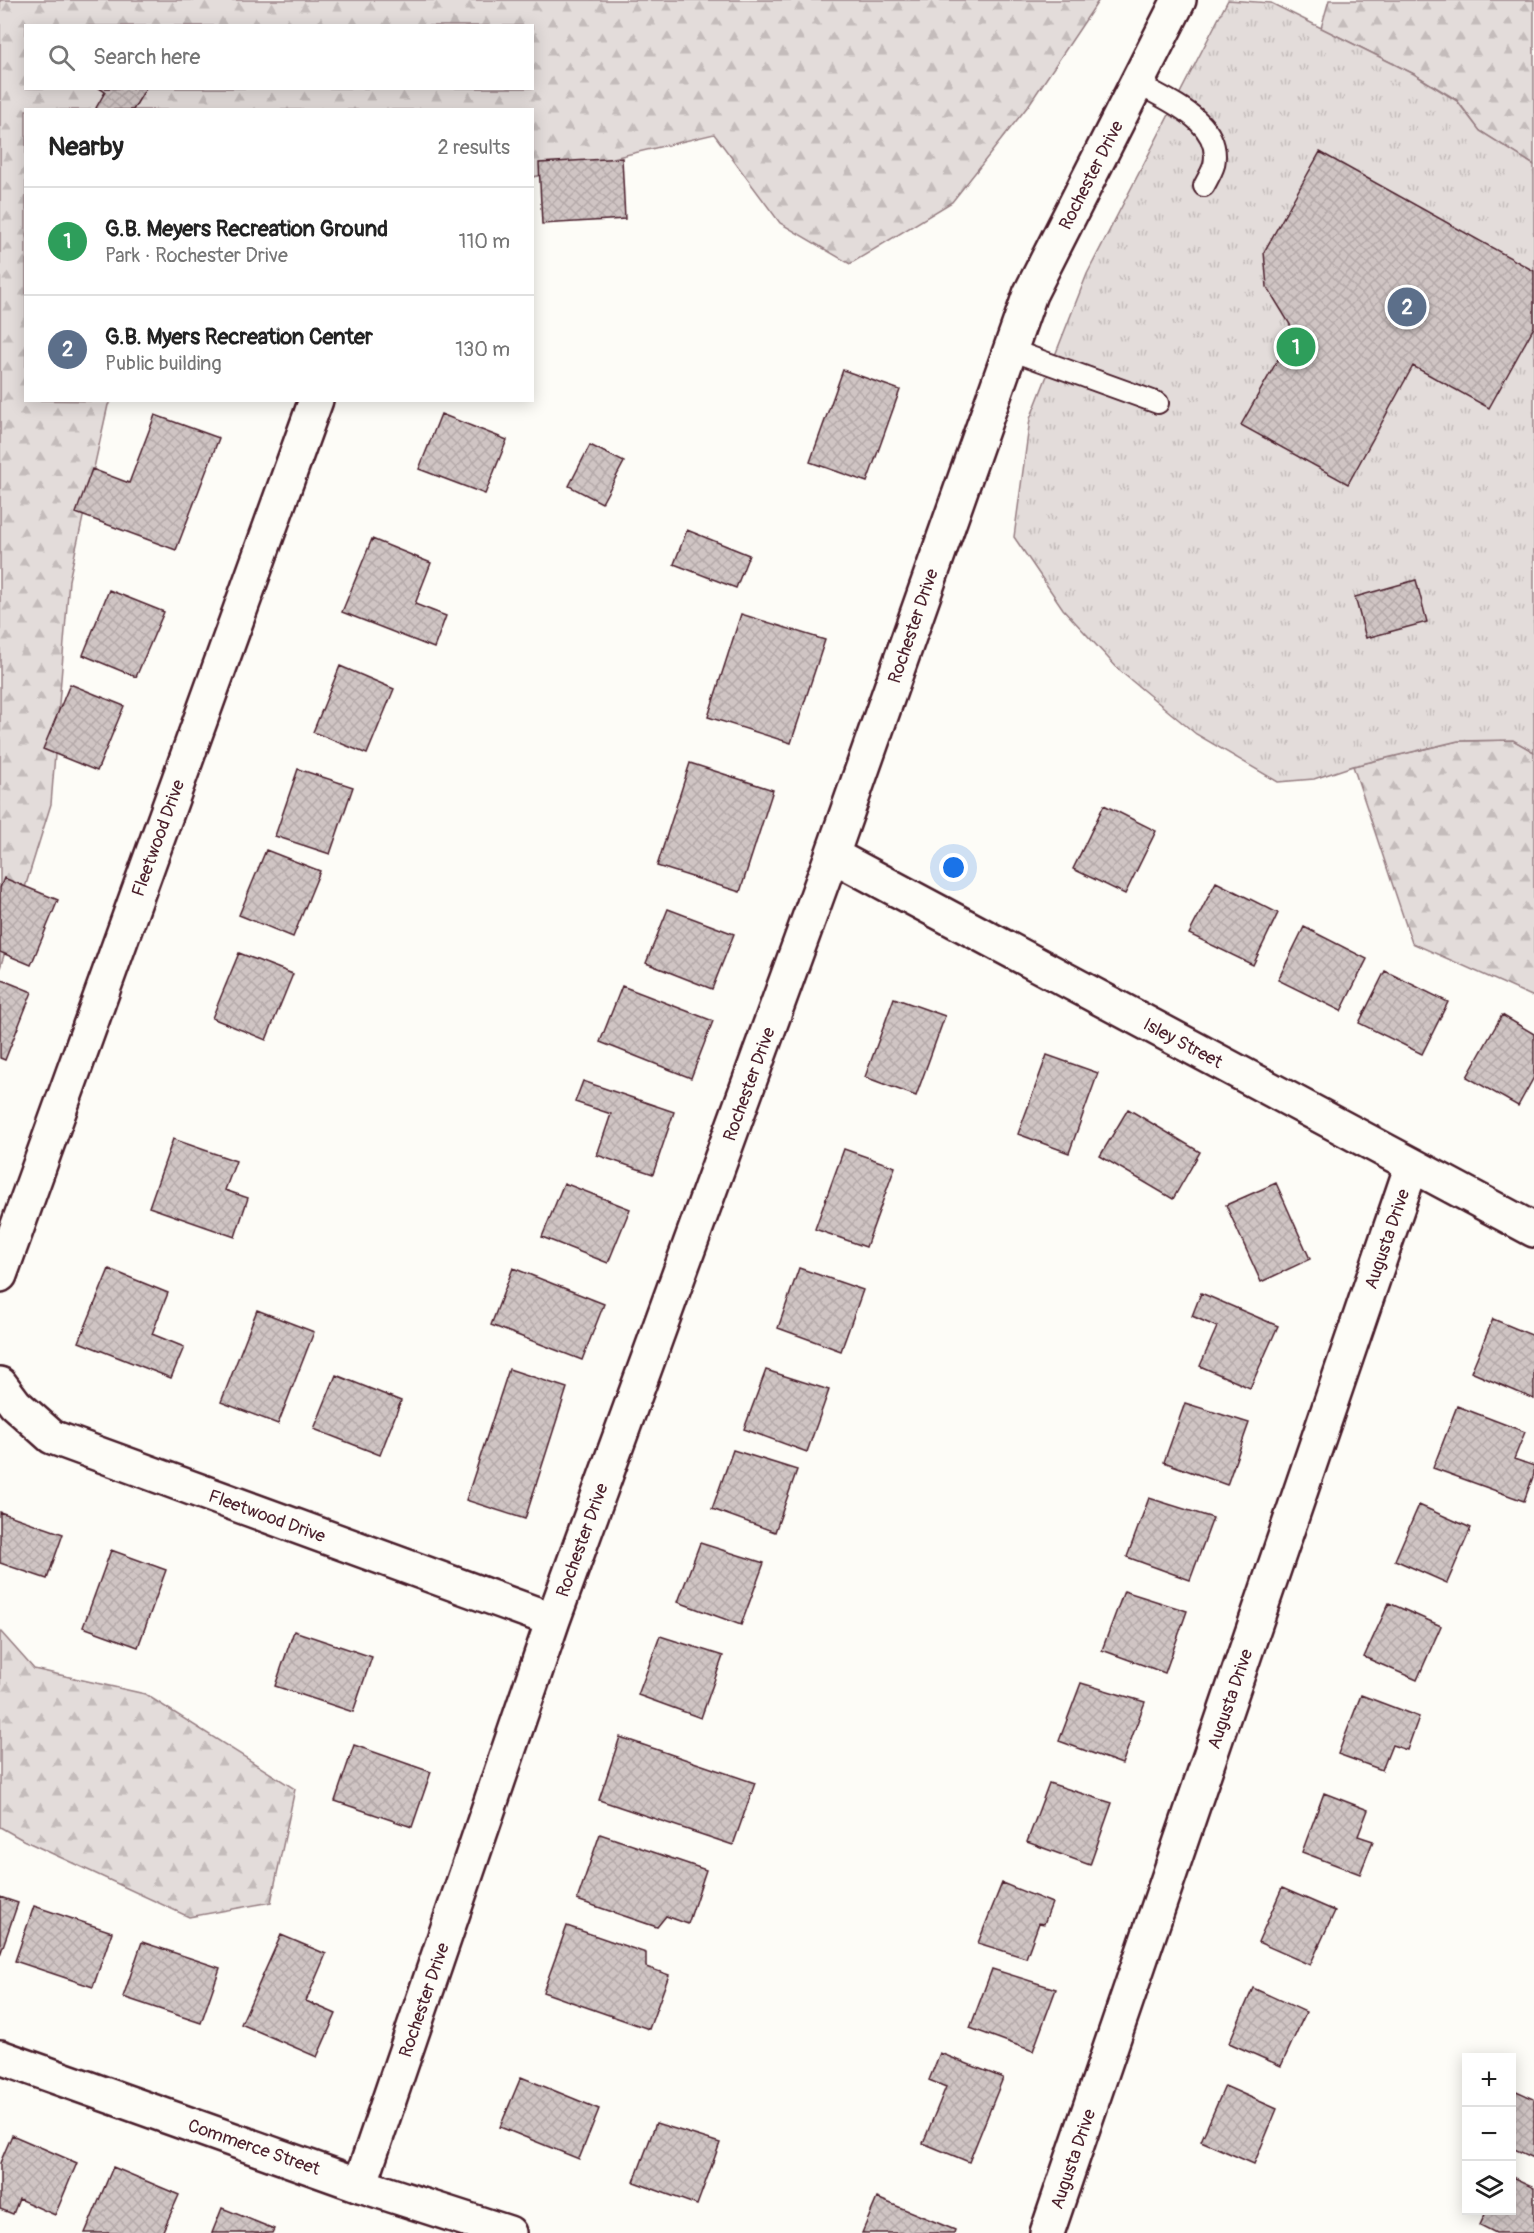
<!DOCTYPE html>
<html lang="en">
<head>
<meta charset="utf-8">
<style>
	body { margin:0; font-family:Pangolin,sans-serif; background:#f6f6f6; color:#222 }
	.controls { position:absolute; right:18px; bottom:18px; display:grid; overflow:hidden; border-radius:0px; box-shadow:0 3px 15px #0003 }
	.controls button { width:54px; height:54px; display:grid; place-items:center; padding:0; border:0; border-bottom:2px solid #e0e0e0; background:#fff; color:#222; font:30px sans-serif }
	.you { position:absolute; left:954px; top:868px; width:21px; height:21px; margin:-15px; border:4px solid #fff; border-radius:50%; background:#1a73e8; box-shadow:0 0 0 9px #1a73e833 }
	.badge { display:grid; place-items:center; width:39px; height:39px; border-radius:50%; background:#0b8043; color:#fff; font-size:20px; font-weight:700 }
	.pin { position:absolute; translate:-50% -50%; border:3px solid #fff; box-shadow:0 2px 6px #0006 }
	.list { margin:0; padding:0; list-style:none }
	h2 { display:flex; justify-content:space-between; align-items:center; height:78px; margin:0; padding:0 24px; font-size:26px }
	h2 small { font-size:20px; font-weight:400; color:#767676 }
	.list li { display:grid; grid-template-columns:39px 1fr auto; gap:18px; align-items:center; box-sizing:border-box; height:108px; padding:0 24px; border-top:2px solid #e0e0e0 }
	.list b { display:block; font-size:22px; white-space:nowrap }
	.list p { margin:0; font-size:20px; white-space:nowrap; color:#767676 }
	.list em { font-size:20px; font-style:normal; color:#767676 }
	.icon { flex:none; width:33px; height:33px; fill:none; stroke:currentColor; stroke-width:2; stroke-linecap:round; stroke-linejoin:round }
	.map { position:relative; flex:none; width:1534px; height:2233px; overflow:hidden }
	.search { position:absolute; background:#fff; box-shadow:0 3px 15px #0003; left:24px; top:24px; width:510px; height:66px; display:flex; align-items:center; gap:15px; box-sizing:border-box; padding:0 21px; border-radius:0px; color:#767676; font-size:22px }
	.panel { position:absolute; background:#fff; box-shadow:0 3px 15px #0003; left:24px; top:108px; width:510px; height:294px; border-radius:0px }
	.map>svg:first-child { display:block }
	.forest { fill:url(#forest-firs); stroke:#967e82; stroke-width:1.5; fill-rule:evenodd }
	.park { fill:url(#park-tufts); stroke:#967e82; stroke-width:1.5 }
	.building { fill:url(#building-cross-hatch); stroke:#4a1f2b; stroke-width:1.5 }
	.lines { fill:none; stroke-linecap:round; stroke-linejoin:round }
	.lane-casing { stroke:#4a1f2b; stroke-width:24 }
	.street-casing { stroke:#4a1f2b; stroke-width:38 }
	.secondary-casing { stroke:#4a1f2b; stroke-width:38 }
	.lane { stroke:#fdfcf7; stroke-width:20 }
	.street { stroke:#fdfcf7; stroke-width:33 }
	.secondary { stroke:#fdfcf7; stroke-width:33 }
	.labels { text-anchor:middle; stroke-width:4.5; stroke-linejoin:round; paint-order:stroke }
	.street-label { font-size:18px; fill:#4a1f2b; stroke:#fdfcf7 }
</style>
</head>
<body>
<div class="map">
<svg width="1534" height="2233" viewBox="0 0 1534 2233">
	<defs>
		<pattern id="forest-firs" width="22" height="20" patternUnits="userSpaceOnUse" patternTransform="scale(1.5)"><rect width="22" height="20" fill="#e3dcda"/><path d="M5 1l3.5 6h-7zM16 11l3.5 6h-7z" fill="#c4bcbb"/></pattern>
		<pattern id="park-tufts" width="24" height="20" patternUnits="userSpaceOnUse" patternTransform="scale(1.5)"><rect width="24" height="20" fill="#e3dcda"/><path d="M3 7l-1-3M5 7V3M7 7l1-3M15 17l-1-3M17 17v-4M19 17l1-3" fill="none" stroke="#c4bcbb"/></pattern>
		<pattern id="building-cross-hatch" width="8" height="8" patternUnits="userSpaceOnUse" patternTransform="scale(1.5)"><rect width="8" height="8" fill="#d0c5c4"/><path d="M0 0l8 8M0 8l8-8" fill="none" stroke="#b4a9a9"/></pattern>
	</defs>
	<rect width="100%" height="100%" fill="#fdfcf7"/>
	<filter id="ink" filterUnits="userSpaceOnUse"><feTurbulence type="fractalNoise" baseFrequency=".0167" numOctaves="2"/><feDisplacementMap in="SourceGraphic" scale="12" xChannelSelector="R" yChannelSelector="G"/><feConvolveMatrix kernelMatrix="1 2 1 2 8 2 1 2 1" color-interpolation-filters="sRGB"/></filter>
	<g filter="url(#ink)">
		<path class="forest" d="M0 0H1099L1028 106 952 202 850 264 780 223 714 134 533 177 532 110H26V400L112 401 108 405 69 580 51 804 0 968ZM26 26H532V88H26Z
			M1329 0H1534V165L1480 131 1457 100 1414 74 1321 28Z
			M1513 740 1534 752V997L1412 943 1353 766 1458 741Z
			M0 1631 34 1669 145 1694 295 1789 271 1902 189 1917 23 1840 0 1827Z"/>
		<path class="park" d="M1228 0 1271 3 1414 74 1457 101 1480 131 1534 165V752L1513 740 1458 741 1353 766 1314 779 1278 782 1196 734 1120 671 1063 609 1014 537 1030 419 1087 274Z"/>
		<path class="building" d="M99 88H146L133 110H99L96 108 105 92Z
			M1320 152 1534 271V327L1489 408 1413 366 1348 484 1241 425 1294 331 1267 287 1264 252Z
			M622 158 625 219 542 224 539 163Z
			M843 370 900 390 867 482 810 462Z
			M441 414 507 440 485 494 419 469Z
			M155 415 219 438 176 550 76 513 92 469 129 483Z
			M590 445 624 462 602 503 569 486Z
			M687 530 749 555 736 588 674 564Z
			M372 539 431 563 415 604 446 616 434 648 342 612Z
			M1416 580 1427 622 1366 638 1355 597Z
			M109 590 164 612 136 677 83 655Z
			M741 614 825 640 791 743 708 717Z
			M340 666 394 689 367 754 313 732Z
			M70 684 124 706 97 771 43 749Z
			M690 763 773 790 740 892 657 866Z
			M298 769 353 787 330 854 275 836Z
			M1104 805 1156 831 1125 894 1073 869Z
			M266 850 320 871 293 937 239 915Z
			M4 878 58 900 31 965 0 952V888Z
			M1216 882 1278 913 1253 965 1189 934Z
			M668 909 734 934 712 989 646 963Z
			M1304 927 1367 959 1341 1011 1278 980Z
			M239 953 293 974 266 1040 212 1018Z
			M1385 971 1448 1002 1422 1054 1359 1023Z
			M0 979 32 992 5 1060 0 1058Z
			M622 986 713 1021 691 1078 600 1042Z
			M894 998 945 1016 916 1096 865 1077Z
			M1502 1015 1534 1034V1077L1518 1106 1467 1077Z
			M1047 1055 1098 1073 1069 1153 1018 1134Z
			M583 1081 674 1112 653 1174 597 1155 611 1114 575 1102Z
			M1128 1109 1200 1152 1173 1199 1100 1156Z
			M173 1139 236 1161 225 1190 248 1198 235 1237 149 1207Z
			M844 1149 895 1167 866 1247 815 1229Z
			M564 1183 630 1209 608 1263 542 1237Z
			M1276 1183 1310 1259 1261 1282 1226 1205Z
			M513 1268 604 1304 582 1360 491 1325Z
			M799 1268 863 1290 841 1351 778 1328Z
			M109 1269 168 1293 152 1334 184 1347 171 1378 79 1342Z
			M1201 1293 1278 1326 1250 1388 1200 1366 1217 1327 1192 1316Z
			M257 1310 314 1332 278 1424 221 1402Z
			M1493 1319 1534 1336V1399L1471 1372Z
			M509 1369 567 1388 525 1519 466 1500Z
			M766 1370 829 1390 807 1452 744 1429Z
			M336 1375 401 1401 380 1455 314 1429Z
			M1185 1403 1249 1423 1227 1485 1164 1462Z
			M1457 1406 1525 1432 1514 1459 1534 1466V1474L1524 1501 1433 1468Z
			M733 1450 797 1470 775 1532 712 1509Z
			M1149 1498 1213 1518 1190 1580 1127 1557Z
			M1419 1505 1471 1528 1447 1583 1395 1560Z
			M0 1512 63 1534 47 1579 0 1563Z
			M700 1543 764 1563 741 1625 678 1602Z
			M111 1550 166 1570 138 1647 83 1627Z
			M1124 1591 1187 1611 1165 1673 1102 1650Z
			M1389 1603 1441 1626 1417 1680 1364 1657Z
			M294 1631 372 1657 353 1712 275 1686Z
			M660 1636 723 1656 701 1718 638 1695Z
			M1081 1683 1145 1702 1122 1764 1059 1741Z
			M1361 1695 1419 1717 1407 1750 1392 1745 1382 1770 1338 1754Z
			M620 1737 755 1783 733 1845 599 1800Z
			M354 1745 431 1772 412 1827 335 1801Z
			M1049 1783 1112 1803 1090 1865 1027 1842Z
			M1324 1793 1368 1810 1358 1836 1373 1841 1360 1874 1302 1852Z
			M600 1834 706 1870 688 1924 666 1916 657 1927 577 1900Z
			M1002 1883 1052 1903 1044 1924 1039 1923 1026 1958 978 1943Z
			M1282 1888 1335 1911 1310 1965 1258 1942Z
			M0 1897 18 1903 0 1955Z
			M34 1906 112 1932 93 1987 15 1961Z
			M567 1926 646 1953V1967L669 1975 649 2029 543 1992Z
			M281 1935 326 1954 306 2001 336 2014 317 2057 241 2024Z
			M142 1942 220 1968 201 2023 123 1997Z
			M992 1969 1056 1989 1033 2051 970 2028Z
			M1253 1988 1306 2012 1281 2066 1229 2043Z
			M940 2053 1003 2078 969 2162 923 2143 946 2087 929 2080Z
			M521 2077 599 2109 579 2159 500 2127Z
			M1225 2086 1277 2109 1254 2164 1201 2141Z
			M1512 2089 1534 2099V2158L1512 2148Z
			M656 2123 720 2143 697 2205 634 2182Z
			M12 2135 77 2163 55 2215 19 2199 13 2214 0 2209V2163Z
			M113 2167 179 2195 162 2233H85Z
			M1512 2177 1534 2187V2233H1496L1480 2225 1487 2210H1512Z
			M877 2198 955 2230 954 2233H862Z
			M222 2208 274 2229 272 2233H212Z"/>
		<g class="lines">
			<g class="lane-casing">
				<path id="lane" d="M1137 83C1167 101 1223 121 1214 165 1212 172 1207 180 1204 186
					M1011 350 1158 403"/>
			</g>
			<g class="street-casing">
				<path id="street" d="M832 855 1534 1230
					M0 1275 316 400
					M0 1384 15 1404 52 1437 553 1620
					M360 2185 553 1620 832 855 1030 294 1179 0
					M1047 2233 1412 1165"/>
			</g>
			<g class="secondary-casing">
				<path id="secondary" d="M0 2057 360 2185 509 2233"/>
			</g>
			<use href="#lane" class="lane"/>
			<use href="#street" class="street"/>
			<use href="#secondary" class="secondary"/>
		</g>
	</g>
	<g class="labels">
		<g class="street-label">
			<text transform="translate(1091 175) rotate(-63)" y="6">Rochester Drive</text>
			<text transform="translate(913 626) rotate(-71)" y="6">Rochester Drive</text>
			<text transform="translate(158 838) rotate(-70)" y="6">Fleetwood Drive</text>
			<text transform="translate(1183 1043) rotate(28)" y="6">Isley Street</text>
			<text transform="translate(749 1084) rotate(-70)" y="6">Rochester Drive</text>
			<text transform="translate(1387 1239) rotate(-71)" y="6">Augusta Drive</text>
			<text transform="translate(267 1516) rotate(20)" y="6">Fleetwood Drive</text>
			<text transform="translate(582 1540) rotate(-70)" y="6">Rochester Drive</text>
			<text transform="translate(1230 1699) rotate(-71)" y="6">Augusta Drive</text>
			<text transform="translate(424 2000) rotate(-71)" y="6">Rochester Drive</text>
			<text transform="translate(254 2147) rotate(19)" y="6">Commerce Street</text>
			<text transform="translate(1073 2159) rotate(-71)" y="6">Augusta Drive</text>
		</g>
	</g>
</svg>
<div class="controls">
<button>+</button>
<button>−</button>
<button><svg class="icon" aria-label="layers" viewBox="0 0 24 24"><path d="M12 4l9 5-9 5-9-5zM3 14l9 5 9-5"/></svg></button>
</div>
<div class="you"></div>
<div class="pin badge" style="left:1296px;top:347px;background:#2e9e5b">1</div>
<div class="pin badge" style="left:1407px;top:307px;background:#5c6f8a">2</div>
<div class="search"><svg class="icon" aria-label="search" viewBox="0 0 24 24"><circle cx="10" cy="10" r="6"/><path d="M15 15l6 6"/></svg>Search here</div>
<section class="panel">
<h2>Nearby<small>2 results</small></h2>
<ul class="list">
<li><span class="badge" style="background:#2e9e5b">1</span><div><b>G.B. Meyers Recreation Ground</b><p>Park · Rochester Drive</p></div><em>110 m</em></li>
<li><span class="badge" style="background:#5c6f8a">2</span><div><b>G.B. Myers Recreation Center</b><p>Public building</p></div><em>130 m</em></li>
</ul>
</section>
</div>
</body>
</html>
